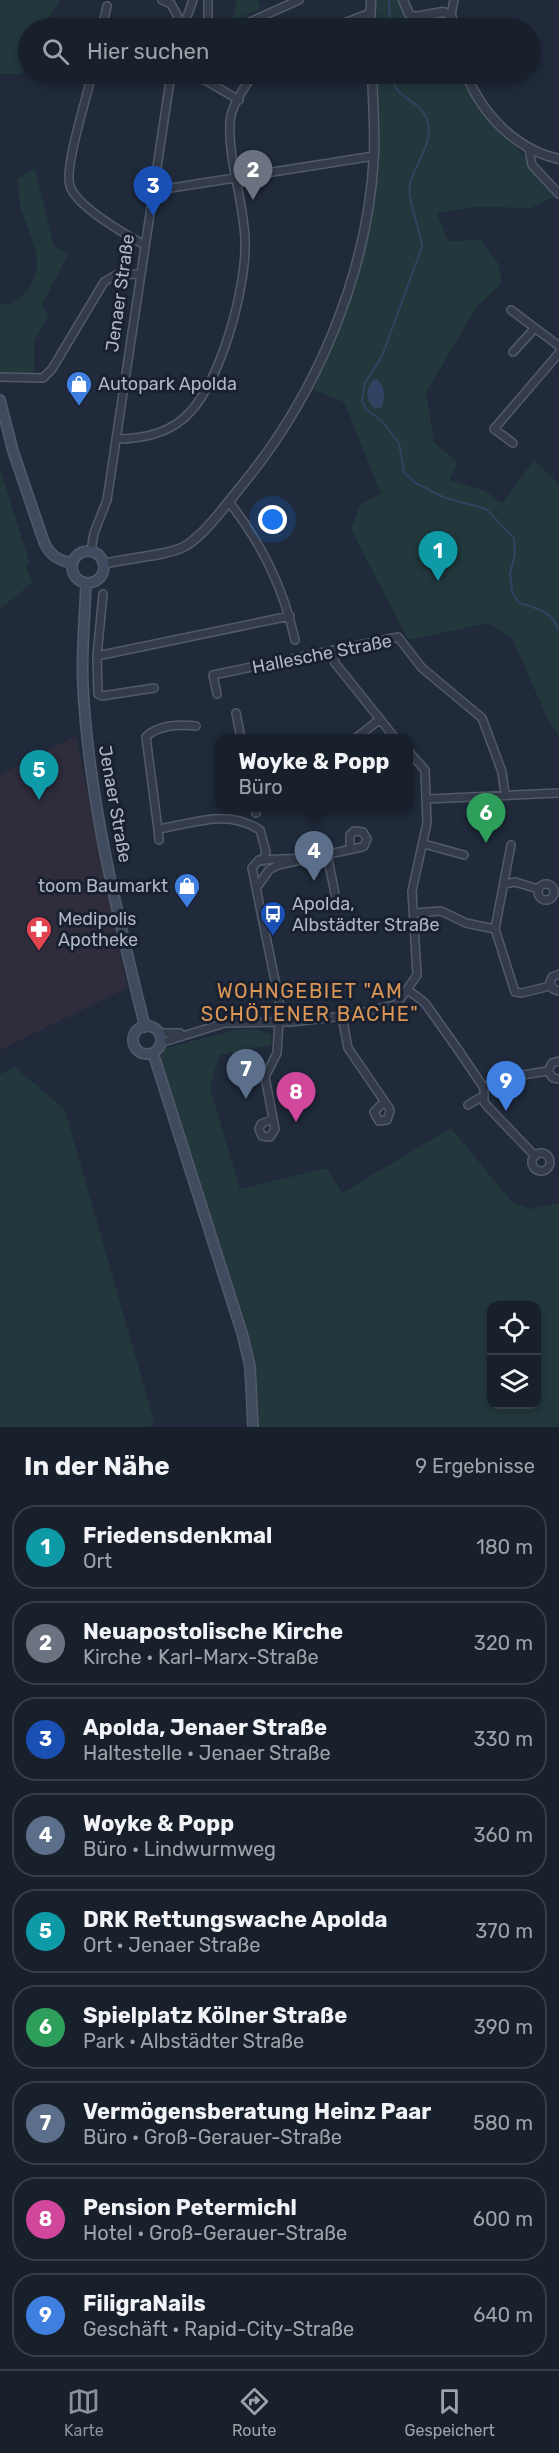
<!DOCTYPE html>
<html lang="de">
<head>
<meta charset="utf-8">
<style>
	body { margin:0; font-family:Rubik,sans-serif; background:#252d38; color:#f1f3f6 }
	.controls { position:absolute; right:18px; bottom:18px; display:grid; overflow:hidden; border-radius:12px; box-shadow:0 3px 9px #0003 }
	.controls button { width:54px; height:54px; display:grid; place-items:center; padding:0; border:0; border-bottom:2px solid #363e48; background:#18202c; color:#f1f3f6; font:30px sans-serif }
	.you { position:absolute; left:273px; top:520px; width:21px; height:21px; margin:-15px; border:4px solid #fff; border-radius:50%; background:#1a73e8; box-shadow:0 0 0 9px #1a73e833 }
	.badge { display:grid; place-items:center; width:39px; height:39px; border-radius:50%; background:#8c9099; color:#fff; font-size:20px; font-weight:700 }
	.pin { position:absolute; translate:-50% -50px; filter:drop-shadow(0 2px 3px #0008) }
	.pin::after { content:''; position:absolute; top:32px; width:21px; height:18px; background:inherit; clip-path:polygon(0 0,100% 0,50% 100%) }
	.popup { position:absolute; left:215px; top:734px; width:198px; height:78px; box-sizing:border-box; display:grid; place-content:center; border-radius:12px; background:#18202c; filter:drop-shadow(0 2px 4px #0005); font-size:20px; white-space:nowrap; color:#9fa3a9 }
	.popup b { font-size:22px; color:#f1f3f6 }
	.popup::after { content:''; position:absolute; left:50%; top:100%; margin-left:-12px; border:12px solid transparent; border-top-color:#18202c }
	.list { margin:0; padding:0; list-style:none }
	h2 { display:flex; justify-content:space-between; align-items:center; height:78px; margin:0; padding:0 24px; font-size:26px }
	h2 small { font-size:20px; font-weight:400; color:#9fa3a9 }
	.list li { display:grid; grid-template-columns:39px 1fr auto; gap:18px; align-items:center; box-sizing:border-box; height:84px; margin:0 12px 12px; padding:0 12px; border:2px solid #363e48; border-radius:24px }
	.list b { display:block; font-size:22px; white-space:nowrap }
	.list p { margin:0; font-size:20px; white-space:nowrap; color:#9fa3a9 }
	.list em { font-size:20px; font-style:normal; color:#9fa3a9 }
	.icon { flex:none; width:33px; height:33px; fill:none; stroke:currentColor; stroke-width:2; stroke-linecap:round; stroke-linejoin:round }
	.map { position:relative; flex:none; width:559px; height:1427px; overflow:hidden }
	.search { position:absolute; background:#18202c; box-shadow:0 3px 9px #0003; left:18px; right:18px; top:18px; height:66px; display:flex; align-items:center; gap:15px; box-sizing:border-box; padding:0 21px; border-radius:33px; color:#9fa3a9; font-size:22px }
	.sheet { height:942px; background:#18202c }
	nav { display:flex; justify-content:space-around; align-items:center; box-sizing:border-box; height:84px; border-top:2px solid #363e48; background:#18202c; font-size:16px; color:#9fa3a9 }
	nav a { display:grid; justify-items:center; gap:3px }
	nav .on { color:#8c9099 }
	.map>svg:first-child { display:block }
	.medical { fill:#2f2c3c }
	.green { fill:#22383c; fill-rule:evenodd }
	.water { fill:#304362 }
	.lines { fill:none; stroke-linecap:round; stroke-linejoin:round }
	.stream { stroke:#304362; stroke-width:2 }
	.minor-casing { stroke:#515a69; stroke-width:10 }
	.tertiary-casing { stroke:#515a69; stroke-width:11 }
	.secondary-casing { stroke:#515a69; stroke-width:12 }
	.minor { stroke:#343c4b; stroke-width:7 }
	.tertiary { stroke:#343c4b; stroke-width:8 }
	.secondary { stroke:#414b5f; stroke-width:9 }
	.labels { text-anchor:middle; stroke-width:6; stroke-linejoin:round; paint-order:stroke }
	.street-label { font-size:18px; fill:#aeb7c8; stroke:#192130 }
	.poi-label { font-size:18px; fill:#aeb7c8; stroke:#192130; text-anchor:start }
	.neighbourhood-label { font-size:20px; letter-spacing:1.5px; fill:#dc9655; stroke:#192130 }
</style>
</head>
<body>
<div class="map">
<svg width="559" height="1427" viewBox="0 0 559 1427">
	<rect width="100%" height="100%" fill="#202a3b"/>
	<path class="medical" d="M76 736 127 988 0 1050V775Z"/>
	<path class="green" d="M0 0H61L41 28H28V55L22 74H0Z
		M236 0H257L261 8 233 22Z
		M375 0H400L412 20C426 23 434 14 448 17L452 28H374Z
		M376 74H462C471 112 495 122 517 148 530 164 542 181 556 196L531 208 476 207 437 213 448 241 481 240 498 263 502 283 476 308 426 393 434 442 457 462 450 480 485 491 502 503 534 460 559 484V735L549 722 512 638 488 623 408 640 351 529 360 505 381 493 344 402 312 389C343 318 374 234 379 156 381 129 377 101 376 74Z
		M35 169 54 246 68 254 42 305 48 317 34 341V380L0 379V303L10 305C52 277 36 251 22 212 19 202 19 190 17 179Z
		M0 469 30 564H26L32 583 0 609Z
		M239 1029 259 1030 271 1035V1045L219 1055 210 1088 240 1189 327 1168 342 1193 451 1128 512 1202 531 1209 559 1203V1427H259L256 1364 248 1331 160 1056 162 1049ZM492 1306H536V1404H492Z
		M15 1067 65 1110 154 1421 150 1427H0V1074Z"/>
	<path class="water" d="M377 379C386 388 385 396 382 407L375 409C365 399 365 391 373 380Z"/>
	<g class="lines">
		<path class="stream" d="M389 0 390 28
			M391 74C393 100 423 99 428 123 433 143 415 164 410 184 407 200 420 229 422 247L382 356 365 383 362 401 366 409 382 421 399 443 404 472 414 482 443 497 486 509 514 538 515 554 510 574 512 592 519 603C537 608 551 611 559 630"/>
		<g class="minor-casing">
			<path id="minor" d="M162 0 171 4 183 26
				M208 0V28
				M451 15 454 0
				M102 28 107 6
				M183 28 193 0
				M236 28 299 0
				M332 28 370 13
				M92 74C87 97 64 167 70 186 76 206 126 235 145 245
				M198 74 203 79 239 100
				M529 150 532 165 559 194
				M152 191 374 156
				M511 310 535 328
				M513 352 535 328 559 346
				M0 377 43 378 52 369 104 282 116 275 139 274
				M116 439C139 439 166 434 184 418 220 387 247 287 245 240 244 202 228 161 230 123 230 107 245 87 253 74
				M513 443 494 429 559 353
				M229 502C262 544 283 587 295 640
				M91 551 94 533 107 500 171 74
				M103 594 97 656 98 694 102 696 154 688
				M332 652 335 663 395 738
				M97 656 290 616
				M217 694 213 675 398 637 422 668 482 718 502 772 505 794
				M236 713 241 738
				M356 738 379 720
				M428 799 559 793
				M255 808 256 813
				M158 829 146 737C157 725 180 724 196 726
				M159 840 158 829C193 824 226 808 260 830L266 852 263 861
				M424 844 464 855
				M327 854 337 904
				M538 892a8 8 0 1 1 16 0a8 8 0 1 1-16 0Z
				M505 884 515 882 538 889
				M257 887 269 870 278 865 362 847 364 846 367 839 363 832 354 831 350 835V849
				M414 913 441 911 466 923 495 929 515 992 522 993 550 986
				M495 929 511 845
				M559 974 552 977 550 982 553 989 559 991
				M408 990 425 1003 459 1051 484 1088V1102L489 1108 535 1156
				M342 1016 348 1048 389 1108 390 1111 387 1120 379 1121 374 1112 384 1102
				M159 1033H180
				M160 1043 225 1023 291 1022 352 1015 397 1004 417 975 412 891 427 823 425 770 409 752
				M559 1061 552 1063 548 1071 553 1078 559 1079
				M484 1088 503 1078 548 1071
				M468 1105 483 1096
				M273 1119 261 1124 259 1129 262 1136 270 1137 275 1129 265 1077 277 1053 280 1005 252 868 259 860 308 858
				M532 1162a9 9 0 1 1 18 0a9 9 0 1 1-18 0Z"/>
		</g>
		<g class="tertiary-casing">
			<path id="tertiary" d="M403 0 409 14 414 17 443 12 451 15 455 28
				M370 28 371 0
				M466 74C482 114 516 150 559 159
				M103 564C125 558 170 556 187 545 207 532 228 502 243 484 317 394 368 273 374 155 375 128 373 101 372 74"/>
		</g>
		<g class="secondary-casing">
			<path id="secondary" d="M0 400 13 451 44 542C50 555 57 560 72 563
				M72 567a16 16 0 1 1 32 0a16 16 0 1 1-32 0Z
				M86 583C85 618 81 652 83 687 89 802 118 916 145 1027
				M133 1040a14 14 0 1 1 28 0a14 14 0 1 1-28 0Z
				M153 1053 242 1333 250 1366 253 1427"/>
		</g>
		<use href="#minor" class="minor"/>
		<use href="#tertiary" class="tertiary"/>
		<use href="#secondary" class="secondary"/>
	</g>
	<defs>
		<g id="shop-pin" transform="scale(1.35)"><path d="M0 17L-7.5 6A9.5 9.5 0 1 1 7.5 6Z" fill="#3f7fe0" stroke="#192130"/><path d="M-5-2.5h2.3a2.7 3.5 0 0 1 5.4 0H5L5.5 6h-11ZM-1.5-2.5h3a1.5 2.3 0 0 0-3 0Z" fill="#fff"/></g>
		<g id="bus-pin" transform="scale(1.35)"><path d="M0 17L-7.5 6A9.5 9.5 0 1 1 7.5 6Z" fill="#1a4fb4" stroke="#192130"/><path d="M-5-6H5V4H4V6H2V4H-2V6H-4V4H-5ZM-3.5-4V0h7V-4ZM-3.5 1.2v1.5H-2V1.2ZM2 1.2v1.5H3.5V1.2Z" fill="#fff"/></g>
		<g id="pharmacy-pin" transform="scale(1.35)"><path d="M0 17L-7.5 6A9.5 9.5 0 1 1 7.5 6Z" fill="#e0444e" stroke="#192130"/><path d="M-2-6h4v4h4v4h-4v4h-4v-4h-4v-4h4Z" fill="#fff"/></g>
	</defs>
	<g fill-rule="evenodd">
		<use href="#shop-pin" x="79" y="384"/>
		<use href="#shop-pin" x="187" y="886"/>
		<use href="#bus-pin" x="273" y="914"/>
		<use href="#pharmacy-pin" x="39" y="929"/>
	</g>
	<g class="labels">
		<g class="street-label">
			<text transform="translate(120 293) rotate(-82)" y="6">Jenaer Straße</text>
			<text transform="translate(322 654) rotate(-11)" y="6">Hallesche Straße</text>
			<text transform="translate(115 804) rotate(80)" y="6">Jenaer Straße</text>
		</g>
		<g class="poi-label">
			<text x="98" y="390">Autopark Apolda</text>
			<text x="168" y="892" text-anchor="end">toom Baumarkt</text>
			<text x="292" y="910">Apolda,<tspan x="292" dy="21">Albstädter Straße</tspan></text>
			<text x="58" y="925">Medipolis<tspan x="58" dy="21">Apotheke</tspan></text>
		</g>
		<g class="neighbourhood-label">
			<text x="310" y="998">WOHNGEBIET "AM<tspan x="310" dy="23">SCHÖTENER BACHE"</tspan></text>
		</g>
	</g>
</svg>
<div class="controls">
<button><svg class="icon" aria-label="locate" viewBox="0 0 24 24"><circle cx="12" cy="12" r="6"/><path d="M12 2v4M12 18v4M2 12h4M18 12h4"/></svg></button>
<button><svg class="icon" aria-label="layers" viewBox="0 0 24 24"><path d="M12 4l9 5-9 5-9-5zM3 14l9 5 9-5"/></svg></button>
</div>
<div class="you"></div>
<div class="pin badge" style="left:438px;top:581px;background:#0f9aa8">1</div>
<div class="pin badge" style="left:253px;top:200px;background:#6b7280">2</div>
<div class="pin badge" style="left:153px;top:216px;background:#1a4fb4">3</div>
<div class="pin badge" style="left:314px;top:881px;background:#5c6f8a">4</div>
<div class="popup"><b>Woyke &amp; Popp</b>Büro</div>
<div class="pin badge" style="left:39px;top:800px;background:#0f9aa8">5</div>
<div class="pin badge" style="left:486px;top:843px;background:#2e9e5b">6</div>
<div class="pin badge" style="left:246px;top:1099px;background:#5c6f8a">7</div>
<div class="pin badge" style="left:296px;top:1122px;background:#d1479c">8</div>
<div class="pin badge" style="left:506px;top:1111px;background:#3f7fe0">9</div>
<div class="search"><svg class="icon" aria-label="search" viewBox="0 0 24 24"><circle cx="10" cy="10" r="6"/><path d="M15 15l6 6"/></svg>Hier suchen</div>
</div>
<section class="sheet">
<h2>In der Nähe<small>9 Ergebnisse</small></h2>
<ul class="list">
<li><span class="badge" style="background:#0f9aa8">1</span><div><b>Friedensdenkmal</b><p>Ort</p></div><em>180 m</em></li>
<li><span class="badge" style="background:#6b7280">2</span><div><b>Neuapostolische Kirche</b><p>Kirche · Karl-Marx-Straße</p></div><em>320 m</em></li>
<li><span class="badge" style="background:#1a4fb4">3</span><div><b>Apolda, Jenaer Straße</b><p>Haltestelle · Jenaer Straße</p></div><em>330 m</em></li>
<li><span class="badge" style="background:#5c6f8a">4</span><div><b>Woyke &amp; Popp</b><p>Büro · Lindwurmweg</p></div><em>360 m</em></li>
<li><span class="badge" style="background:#0f9aa8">5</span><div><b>DRK Rettungswache Apolda</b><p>Ort · Jenaer Straße</p></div><em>370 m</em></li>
<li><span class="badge" style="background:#2e9e5b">6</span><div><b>Spielplatz Kölner Straße</b><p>Park · Albstädter Straße</p></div><em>390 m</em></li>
<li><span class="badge" style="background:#5c6f8a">7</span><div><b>Vermögensberatung Heinz Paar</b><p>Büro · Groß-Gerauer-Straße</p></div><em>580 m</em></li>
<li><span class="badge" style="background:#d1479c">8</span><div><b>Pension Petermichl</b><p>Hotel · Groß-Gerauer-Straße</p></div><em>600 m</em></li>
<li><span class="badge" style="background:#3f7fe0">9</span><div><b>FiligraNails</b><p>Geschäft · Rapid-City-Straße</p></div><em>640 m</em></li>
</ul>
</section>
<nav>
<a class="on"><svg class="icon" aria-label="map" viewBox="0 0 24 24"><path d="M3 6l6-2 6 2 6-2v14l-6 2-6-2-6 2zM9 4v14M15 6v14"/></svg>Karte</a>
<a><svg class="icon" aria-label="directions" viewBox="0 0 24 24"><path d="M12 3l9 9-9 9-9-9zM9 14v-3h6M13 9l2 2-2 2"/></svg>Route</a>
<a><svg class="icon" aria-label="saved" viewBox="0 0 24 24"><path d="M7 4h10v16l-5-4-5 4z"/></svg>Gespeichert</a>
</nav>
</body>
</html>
